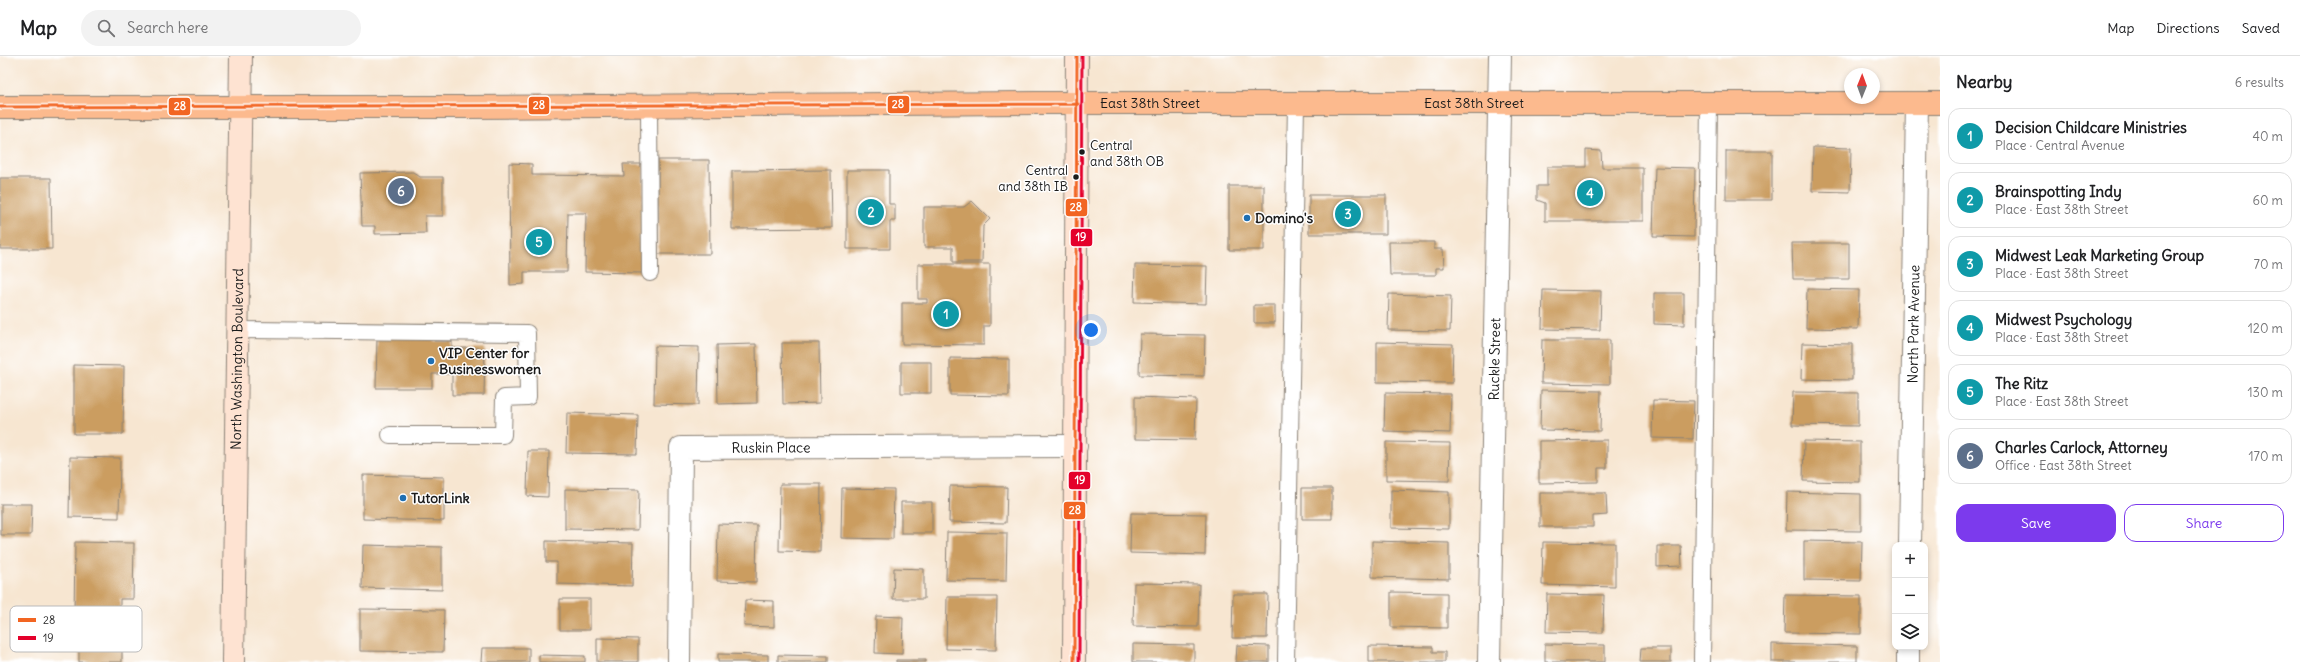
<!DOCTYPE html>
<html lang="en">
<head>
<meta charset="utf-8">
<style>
	body { margin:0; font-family:Delius,sans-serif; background:#f2f2f2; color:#202124 }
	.controls { position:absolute; right:12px; bottom:12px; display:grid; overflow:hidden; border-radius:8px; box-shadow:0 2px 6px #0003 }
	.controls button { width:36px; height:36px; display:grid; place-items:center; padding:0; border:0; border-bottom:1px solid #e0e0e0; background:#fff; color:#202124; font:20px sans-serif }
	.compass { position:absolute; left:1844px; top:12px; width:36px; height:36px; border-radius:50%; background:#fff; box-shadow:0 2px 6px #0003; rotate:1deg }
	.you { position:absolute; left:1091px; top:274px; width:14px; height:14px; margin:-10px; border:3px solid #fff; border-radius:50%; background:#1a73e8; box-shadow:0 0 0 6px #1a73e833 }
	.badge { display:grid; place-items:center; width:26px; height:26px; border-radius:50%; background:#7c3aed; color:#fff; font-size:13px; font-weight:700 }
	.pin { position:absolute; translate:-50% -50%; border:2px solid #fff; box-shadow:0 1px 4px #0006 }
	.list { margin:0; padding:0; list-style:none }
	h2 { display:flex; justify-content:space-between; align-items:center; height:52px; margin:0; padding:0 16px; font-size:17px }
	h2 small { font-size:13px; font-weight:400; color:#757577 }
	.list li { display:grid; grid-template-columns:26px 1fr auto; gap:12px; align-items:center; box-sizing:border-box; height:56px; margin:0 8px 8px; padding:0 8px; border:1px solid #e0e0e0; border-radius:12px }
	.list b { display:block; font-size:15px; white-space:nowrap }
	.list p { margin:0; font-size:13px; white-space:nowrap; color:#757577 }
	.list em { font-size:13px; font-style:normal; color:#757577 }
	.actions { display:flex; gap:8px; padding:12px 16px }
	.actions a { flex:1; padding:9px 0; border:1px solid #7c3aed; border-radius:12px; text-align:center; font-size:14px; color:#7c3aed }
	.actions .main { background:#7c3aed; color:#fff }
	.icon { flex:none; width:22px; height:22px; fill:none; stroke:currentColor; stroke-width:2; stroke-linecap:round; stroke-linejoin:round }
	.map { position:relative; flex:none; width:1940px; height:606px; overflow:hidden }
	header { display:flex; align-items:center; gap:24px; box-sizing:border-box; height:56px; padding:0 20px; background:#fff; border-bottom:1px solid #e0e0e0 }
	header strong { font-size:19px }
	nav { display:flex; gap:22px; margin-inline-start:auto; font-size:14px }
	.search { width:280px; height:36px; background:#f2f2f2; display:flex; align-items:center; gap:10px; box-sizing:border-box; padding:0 14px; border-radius:22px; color:#757577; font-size:15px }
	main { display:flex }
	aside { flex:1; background:#fff }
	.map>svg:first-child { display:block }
	.building { fill:#cb9d61 }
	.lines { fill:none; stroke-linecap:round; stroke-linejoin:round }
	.lane-casing { stroke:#8a8176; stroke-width:18 }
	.street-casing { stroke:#8a8176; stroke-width:24 }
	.secondary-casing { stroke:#8a8176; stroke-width:24 }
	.primary-casing { stroke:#8a8176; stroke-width:24 }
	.lane { stroke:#fff; stroke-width:16 }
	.street { stroke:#fff; stroke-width:22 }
	.secondary { stroke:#fee3d2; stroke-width:22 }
	.primary { stroke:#fcba8e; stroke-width:22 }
	.bus-1-casing { stroke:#fff; stroke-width:6 }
	.bus-2-casing { stroke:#fff; stroke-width:6 }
	.bus-1 { stroke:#f26522; stroke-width:3 }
	.bus-2 { stroke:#e4002b; stroke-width:3 }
	.bus-dot { fill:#1c1c1c; stroke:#fff; stroke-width:1.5 }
	.poi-dot { fill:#1f6fb2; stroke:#fff; stroke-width:1.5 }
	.labels { text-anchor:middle; stroke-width:3; stroke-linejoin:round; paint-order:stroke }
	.bus-label { font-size:13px; fill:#1c1c1c; stroke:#fff; text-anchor:start }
	.street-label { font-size:14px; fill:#1c1c1c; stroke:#fff }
	.poi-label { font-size:14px; font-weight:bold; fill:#1c1c1c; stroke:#fff; text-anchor:start }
	.key { fill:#fff; stroke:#bbb; stroke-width:1 }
	.key-label { font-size:11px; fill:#1c1c1c }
	.line-badge { stroke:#fff; stroke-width:1.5 }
	.badge-label { font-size:11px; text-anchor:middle; font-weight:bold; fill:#fff }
</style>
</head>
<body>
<header>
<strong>Map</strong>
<div class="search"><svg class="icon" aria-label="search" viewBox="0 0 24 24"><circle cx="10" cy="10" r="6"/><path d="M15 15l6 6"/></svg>Search here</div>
<nav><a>Map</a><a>Directions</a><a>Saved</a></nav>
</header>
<main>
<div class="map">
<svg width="1940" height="606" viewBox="0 0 1940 606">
	<rect width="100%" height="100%" fill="#fff"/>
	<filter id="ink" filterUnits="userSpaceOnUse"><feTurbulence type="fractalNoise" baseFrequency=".025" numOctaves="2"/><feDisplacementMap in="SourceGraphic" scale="8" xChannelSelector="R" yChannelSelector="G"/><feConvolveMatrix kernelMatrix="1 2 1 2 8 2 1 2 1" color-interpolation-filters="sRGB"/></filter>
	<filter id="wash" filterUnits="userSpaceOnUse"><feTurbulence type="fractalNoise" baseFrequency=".012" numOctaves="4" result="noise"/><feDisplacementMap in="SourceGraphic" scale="16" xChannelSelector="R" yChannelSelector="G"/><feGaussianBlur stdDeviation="0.9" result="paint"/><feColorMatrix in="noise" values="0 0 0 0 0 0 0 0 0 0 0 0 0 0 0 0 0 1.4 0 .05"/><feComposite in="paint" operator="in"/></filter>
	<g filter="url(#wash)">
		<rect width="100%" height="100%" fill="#f7e6d1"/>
		<g id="blocks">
			<path class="building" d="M1813 91 1851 92 1850 136 1812 135Z
				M1586 94 1601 95 1602 112H1643V165H1545V147L1537 144V130H1547V111H1586Z
				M1726 95H1772V144H1726Z
				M658 104H709L710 198H658Z
				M509 107 532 108V119L624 120 623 108H644L642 217 585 216 586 157H568L567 216H524V228L510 229Z
				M1655 111 1695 112 1694 181 1653 180Z
				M831 114 832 172 732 173V115Z
				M847 114H889V148H895V165H890V193H847Z
				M413 116 420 121H443V160H425L426 177 375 178V170H362L360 117Z
				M0 122H51L52 193H0Z
				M1229 130H1264V194H1229Z
				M1309 139H1386V178H1309Z
				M972 145 990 163 983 170 982 206H953V191H924V151H964Z
				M1389 186H1434V193H1443L1444 212H1436V219H1390Z
				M1792 187H1849V223H1793Z
				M918 208H990V270H984V289L902 288V247H927V243H918Z
				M1135 209 1207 210 1206 248 1134 246Z
				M1807 233 1859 234 1858 273 1806 272Z
				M1543 234 1601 235 1600 274 1542 273Z
				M1654 237H1684V269L1654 268Z
				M1389 238 1451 240 1450 275 1388 274Z
				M1254 249H1275V267H1254Z
				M1140 278 1205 279 1204 320 1139 319Z
				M377 280 434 281V285H452V292H485L484 339H452V318H432V332H376Z
				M1542 284H1610V328L1541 327Z
				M1377 286 1453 288 1452 327 1377 326Z
				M782 287H819L820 347 783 348Z
				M1802 287 1852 288V324L1801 323Z
				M756 288 757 347 718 348 717 289Z
				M655 290 699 291 698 349 654 348Z
				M950 302 1009 303V340L950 339Z
				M901 306H931V337H901Z
				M74 309 124 310 123 378H74Z
				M1541 334 1601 335 1600 375 1540 374Z
				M1793 336 1858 337V370L1792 369Z
				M1385 337 1451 338 1450 377 1384 375Z
				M1135 341 1196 343 1195 384 1135 383Z
				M1653 344 1694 345 1693 383 1652 382Z
				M567 357 638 359 637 398 566 397Z
				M1607 384V412H1598V426L1539 427V385Z
				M1804 385 1860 386V426L1803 425Z
				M1386 386 1450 387 1449 425 1386 424Z
				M528 395H549L548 441 527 440Z
				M70 401 120 402 119 462 69 461Z
				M363 419 444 421V465L363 463Z
				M780 428H821L820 496 779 495Z
				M950 430 1007 431 1006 467 949 466Z
				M842 432 894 433 893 483 841 482Z
				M1302 432H1332V463H1302Z
				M565 433 639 434 638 474 565 473Z
				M1391 434 1449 436V473L1391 472Z
				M1787 436 1861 438V475L1786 474Z
				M1540 437H1606L1607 459 1593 460V471H1540Z
				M901 446H932V477H901Z
				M1 448H32L31 479H1Z
				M1131 457 1206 458 1205 499 1130 497Z
				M718 468 757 469 756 526 717 525Z
				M947 476 1007 477 1006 525 946 524Z
				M546 485 633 487 632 530 557 528V506H546Z
				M1372 485 1449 487V523L1372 521Z
				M1804 485 1862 486 1861 525 1804 524Z
				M75 486 134 487 133 543H120V561L74 560Z
				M1543 486 1615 487V531L1542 529Z
				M363 489 442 491V534L362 532Z
				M1657 490H1681L1682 510 1657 511Z
				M894 512 924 513V543H893Z
				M1134 527 1199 528 1198 571 1133 570Z
				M1391 536 1447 537V572L1391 571Z
				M1233 538H1268L1267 582H1232Z
				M1547 538 1604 539 1603 577 1546 576Z
				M1785 539 1861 540V578L1784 577Z
				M947 541H997L996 594 946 593Z
				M560 543H590V574H560Z
				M745 544 774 545V571L744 570Z
				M360 553 444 554 443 596 360 595Z
				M876 560 903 561 902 598 875 597Z
				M79 579H122V606H79Z
				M597 582 638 583V606H597Z
				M1133 588 1194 589V606H1133Z
				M1545 588 1605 589V606H1545Z
				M1772 588 1857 590V606H1772Z
				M1237 589 1269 590V606H1236Z
				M1369 590 1433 591V596H1445V606H1369Z
				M482 592H529V606H481Z
				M1641 592H1671V606H1640Z
				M718 598 768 599V606H718Z
				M539 599 585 600V606H539Z
				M778 599 828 600V606H778Z
				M896 604H926V606H896Z"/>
		</g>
	</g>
	<g filter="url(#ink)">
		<use href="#blocks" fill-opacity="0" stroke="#8a8176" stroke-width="1"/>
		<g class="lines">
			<g class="lane-casing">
				<path id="lane" d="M649 50 650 217
					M238 274 527 277 528 341 504 342 503 379H390
					M1286 606 1296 48
					M1702 606 1709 48"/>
			</g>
			<g class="street-casing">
				<g id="street">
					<path id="s1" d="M1910 489 1917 47"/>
					<path id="s2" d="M679 606 681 392 1076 390"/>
					<path id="s3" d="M1489 606 1500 0"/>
					<path d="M1908 606V591"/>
				</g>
			</g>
			<g class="secondary-casing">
				<g id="secondary">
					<path id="s4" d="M233 606 241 0"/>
					<path d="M1074 606 1077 0"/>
				</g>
			</g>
			<g class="primary-casing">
				<g id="primary">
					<path id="s5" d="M0 51H465L1037 47H1940"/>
				</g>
			</g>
			<use href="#lane" class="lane"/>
			<use href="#street" class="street"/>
			<use href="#secondary" class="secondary"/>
			<use href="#primary" class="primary"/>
			<g class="bus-1-casing">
				<path id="bus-1" d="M0 51 1078 48
					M1074 606 1077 0"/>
			</g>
			<g class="bus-2-casing">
				<path id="bus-2" d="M1079 606 1082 0"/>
			</g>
			<use href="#bus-1" class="bus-1"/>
			<use href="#bus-2" class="bus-2"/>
		</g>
	</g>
	<g class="bus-dot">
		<circle cx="1082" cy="96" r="3.5"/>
		<circle cx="1076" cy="121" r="3.5"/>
	</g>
	<g class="poi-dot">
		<circle cx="1247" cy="162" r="4"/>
		<circle cx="431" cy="305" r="4"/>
		<circle cx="403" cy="442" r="4"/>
	</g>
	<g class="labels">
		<g class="bus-label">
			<text x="1090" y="94">Central<tspan x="1090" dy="16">and 38th OB</tspan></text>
			<text x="1068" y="119" text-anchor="end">Central<tspan x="1068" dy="16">and 38th IB</tspan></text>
		</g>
		<g class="street-label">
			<text dy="5" stroke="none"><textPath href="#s5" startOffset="1150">East 38th Street</textPath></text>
			<text dy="5" stroke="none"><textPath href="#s5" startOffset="1474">East 38th Street</textPath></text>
			<text dy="5" stroke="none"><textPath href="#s1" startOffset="221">North Park Avenue</textPath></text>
			<text dy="5" stroke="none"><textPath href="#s4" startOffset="303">North Washington Boulevard</textPath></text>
			<text dy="5" stroke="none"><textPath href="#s3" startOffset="303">Ruckle Street</textPath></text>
			<text dy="5" stroke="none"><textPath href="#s2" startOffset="304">Ruskin Place</textPath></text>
		</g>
		<g class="poi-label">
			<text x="1255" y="167">Domino's</text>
			<text x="439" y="302">VIP Center for<tspan x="439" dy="16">Businesswomen</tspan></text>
			<text x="411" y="447">TutorLink</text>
		</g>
	</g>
	<rect x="10" y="550" width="132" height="46" rx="6" class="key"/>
	<rect x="18" y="562" width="18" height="4" fill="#f26522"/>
	<rect x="18" y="580" width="18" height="4" fill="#e4002b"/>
	<g class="key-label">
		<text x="43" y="568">28</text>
		<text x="43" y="586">19</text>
	</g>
	<g class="line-badge">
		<rect x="887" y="39" width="23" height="19" rx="4" fill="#f26522"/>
		<rect x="528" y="40" width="22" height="19" rx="4" fill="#f26522"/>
		<rect x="168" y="41" width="23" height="19" rx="4" fill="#f26522"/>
		<rect x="1065" y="142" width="23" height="19" rx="4" fill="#f26522"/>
		<rect x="1070" y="172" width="23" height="19" rx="4" fill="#e4002b"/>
		<rect x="1068" y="415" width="23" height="19" rx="4" fill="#e4002b"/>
		<rect x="1063" y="445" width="23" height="19" rx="4" fill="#f26522"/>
	</g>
	<g class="badge-label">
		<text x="898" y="52">28</text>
		<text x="539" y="53">28</text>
		<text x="180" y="54">28</text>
		<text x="1076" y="155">28</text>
		<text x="1081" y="185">19</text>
		<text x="1080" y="428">19</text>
		<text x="1075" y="458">28</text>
	</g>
</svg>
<div class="controls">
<button>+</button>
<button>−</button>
<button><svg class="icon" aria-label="layers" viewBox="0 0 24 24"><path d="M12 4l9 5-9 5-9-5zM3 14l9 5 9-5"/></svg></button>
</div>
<svg class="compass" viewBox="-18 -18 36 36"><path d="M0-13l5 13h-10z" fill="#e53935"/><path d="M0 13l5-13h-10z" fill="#757577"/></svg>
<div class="you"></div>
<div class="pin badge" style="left:946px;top:258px;background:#0f9aa8">1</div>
<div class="pin badge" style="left:871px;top:156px;background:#0f9aa8">2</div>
<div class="pin badge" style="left:1348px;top:158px;background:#0f9aa8">3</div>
<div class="pin badge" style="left:1590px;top:137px;background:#0f9aa8">4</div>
<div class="pin badge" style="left:539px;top:186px;background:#0f9aa8">5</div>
<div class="pin badge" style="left:401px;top:135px;background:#5c6f8a">6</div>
</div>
<aside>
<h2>Nearby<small>6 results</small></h2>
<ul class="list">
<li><span class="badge" style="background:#0f9aa8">1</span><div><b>Decision Childcare Ministries</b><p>Place · Central Avenue</p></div><em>40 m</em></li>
<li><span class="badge" style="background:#0f9aa8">2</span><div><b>Brainspotting Indy</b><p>Place · East 38th Street</p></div><em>60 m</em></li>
<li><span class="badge" style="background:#0f9aa8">3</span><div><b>Midwest Leak Marketing Group</b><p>Place · East 38th Street</p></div><em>70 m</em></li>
<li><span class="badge" style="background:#0f9aa8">4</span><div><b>Midwest Psychology</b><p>Place · East 38th Street</p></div><em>120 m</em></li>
<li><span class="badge" style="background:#0f9aa8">5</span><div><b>The Ritz</b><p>Place · East 38th Street</p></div><em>130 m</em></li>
<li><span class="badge" style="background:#5c6f8a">6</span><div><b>Charles Carlock, Attorney</b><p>Office · East 38th Street</p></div><em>170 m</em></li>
</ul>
<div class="actions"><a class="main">Save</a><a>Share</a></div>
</aside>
</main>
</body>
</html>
